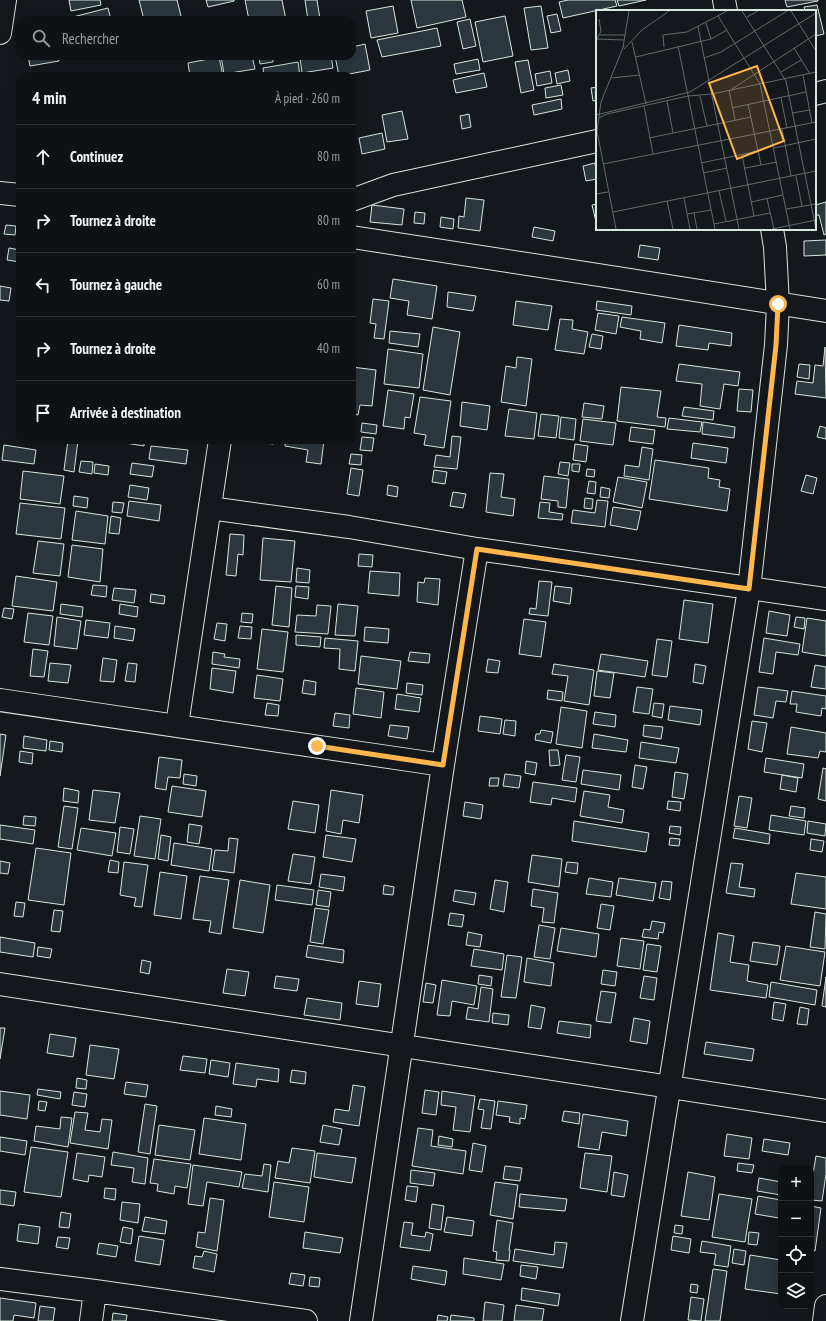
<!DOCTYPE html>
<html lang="fr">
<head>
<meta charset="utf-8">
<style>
	body { margin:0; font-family:"PT Sans Narrow",sans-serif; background:#1d2022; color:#f1f3f6 }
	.controls { position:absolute; right:12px; bottom:12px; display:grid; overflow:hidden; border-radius:8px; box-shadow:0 4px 16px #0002 }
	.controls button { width:36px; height:36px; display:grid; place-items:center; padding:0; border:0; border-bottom:1px solid #2f3234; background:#0f1215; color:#f1f3f6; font:20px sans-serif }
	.stop { position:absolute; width:12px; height:12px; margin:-9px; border:3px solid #ffb74d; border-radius:50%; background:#fff }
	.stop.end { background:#ffb74d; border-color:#fff; box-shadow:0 1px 4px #0008 }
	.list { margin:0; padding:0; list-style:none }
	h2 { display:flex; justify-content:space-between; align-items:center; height:52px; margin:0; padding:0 16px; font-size:17px }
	h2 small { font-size:13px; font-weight:400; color:#9b9ea0 }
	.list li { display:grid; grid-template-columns:26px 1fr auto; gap:12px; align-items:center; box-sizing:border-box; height:64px; padding:0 16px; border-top:1px solid #2f3234 }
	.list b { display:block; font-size:15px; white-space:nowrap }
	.list em { font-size:13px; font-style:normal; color:#9b9ea0 }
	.icon { flex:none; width:22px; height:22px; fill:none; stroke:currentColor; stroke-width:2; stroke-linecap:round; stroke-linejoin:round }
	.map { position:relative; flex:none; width:826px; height:1321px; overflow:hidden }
	.search { position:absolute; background:#0f1215; box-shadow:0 4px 16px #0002; left:16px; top:16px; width:340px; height:44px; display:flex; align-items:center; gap:10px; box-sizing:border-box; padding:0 14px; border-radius:12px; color:#9b9ea0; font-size:15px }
	.panel { position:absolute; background:#0f1215; box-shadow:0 4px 16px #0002; left:16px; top:72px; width:340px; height:372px; border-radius:12px }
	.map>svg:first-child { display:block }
	.building { fill:#2c363c; stroke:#d8e6dc }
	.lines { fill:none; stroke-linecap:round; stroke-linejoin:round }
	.minor-casing { stroke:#d8e6dc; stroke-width:24 }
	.minor { stroke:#14181c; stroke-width:22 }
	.route { stroke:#ffb74d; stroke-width:5 }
	.inset-road { fill:none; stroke:#626a69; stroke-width:1 }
	.view { fill:#ffb74d; fill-opacity:0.15; stroke:#ffb74d; stroke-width:2 }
	.inset-edge { fill:none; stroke:#d8e6dc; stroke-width:2 }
</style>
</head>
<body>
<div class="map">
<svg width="826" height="1321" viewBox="0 0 826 1321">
	<rect width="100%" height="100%" fill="#14181c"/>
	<path class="building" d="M69 0H100L101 5 71 11Z
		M139 0H177L182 20H144Z
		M206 0H234V1L208 7Z
		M245 0H282L286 20H249Z
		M305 0H317L320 19 308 20Z
		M411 0H462L466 17 417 28Z
		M568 0H615L617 6 563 18 559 2Z
		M617 0H646L619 6Z
		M785 0H818V1L787 7Z
		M817 5 824 34 815 36V11H805L804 7Z
		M393 6 398 33 371 38 366 11Z
		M541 6 548 48 531 50 524 8Z
		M108 8 111 20H69V18Z
		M557 14 561 31 551 33 547 16Z
		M505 16 513 56 483 62 475 22Z
		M470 19 476 46 463 49 457 22Z
		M437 28 441 46 382 57 377 40Z
		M365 44 370 70 339 76 335 56H352V47Z
		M28 56H58L59 61 30 66Z
		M221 56H252L255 69 224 74Z
		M259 56H273V62L260 64Z
		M314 56H331L333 68 302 73 300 58Z
		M219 57 223 76H190L188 63Z
		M478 59 480 70 456 74 454 64Z
		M528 60 534 90 521 93 515 62Z
		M298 62 300 76H264L263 68Z
		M568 70 570 81 557 84 555 73Z
		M550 71 552 83 537 86 535 74Z
		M484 73 487 87 456 93 453 80Z
		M561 85 563 95 546 98 545 88Z
		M597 87V100L593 101 591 88Z
		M561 99 562 109 534 115 532 105Z
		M402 111 408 139 387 142 382 115Z
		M469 114 471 127 462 129 460 116Z
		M382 133 385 149 362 154 359 138Z
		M595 163 597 179 586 181 583 166Z
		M466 198 484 200 480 231 458 228 459 216 464 217Z
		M826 202V234L824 235 819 215H815V205Z
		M597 204V226L592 205Z
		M372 205 404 209 402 225 370 222Z
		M415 212 425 213 424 224 414 223Z
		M441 217 454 219 453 229 440 227Z
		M6 225 16 226 15 235 4 234Z
		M534 227 555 231 553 241 532 237Z
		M826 240V255L804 256V241Z
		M640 245 660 248 658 260 638 257Z
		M9 248 20 250V262L7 260Z
		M393 279 437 286 432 319 407 315 409 301 390 298Z
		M0 286 11 288 9 301 0 300Z
		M448 292 476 296 473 311 447 307Z
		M373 299 389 301 384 339 374 338 376 324 370 323Z
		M516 301 552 306 548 330 513 325Z
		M597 301 632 306 631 315 596 310Z
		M598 313 619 316 616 334 595 330Z
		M622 317 665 323 662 343 640 339 641 331 620 327Z
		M560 319 573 320 572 329 588 332 584 354 555 350Z
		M679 325 732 333 731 346 709 343 708 350 676 346Z
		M433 327 460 332 450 395 423 390Z
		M390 331 420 334 418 347 389 343Z
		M592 334 603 336 601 349 589 347Z
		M825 347 826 398 795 394 797 381 813 383 815 365 823 366Z
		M388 349 423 354 419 388 384 384Z
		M517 357 532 359 526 406 501 402 506 366 516 368Z
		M679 364 740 372 738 386 724 384 720 409 700 406 702 384 676 381Z
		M799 364 810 365 809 379 797 377Z
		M352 367 376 370 372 406 360 405 358 415 352 414Z
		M621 387 661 391 657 417 666 418 665 427 617 421Z
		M739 389 753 390 751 412 737 411Z
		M388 390 414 394 410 418 405 417 404 429 383 426Z
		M420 397 451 401 444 448 424 445 426 435 414 433Z
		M462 402 490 406 487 430 460 426Z
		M584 403 604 406 602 419 582 417Z
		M684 407 714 411 713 420 682 416Z
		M509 409 537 413 534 439 505 436Z
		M541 414 559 416 556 438 538 436Z
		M561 417 576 419 574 440 559 438Z
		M669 418 702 422 700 432 667 429Z
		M583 419 616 423 613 445 580 441Z
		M703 422 735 427 734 438 702 434Z
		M362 423 377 425 376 434 361 432Z
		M820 426 826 428V439L817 437Z
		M631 427 655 430 653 444 629 441Z
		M452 436 461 437 457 469 434 467 436 455 450 457Z
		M362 437 374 438 372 451 360 450Z
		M68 440H78L74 472 64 470Z
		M126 440H144V446L125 443Z
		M246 440H274L273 444Z
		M285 440H324L321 464 306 462 308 450 285 446Z
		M693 443 728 448 726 463 691 458Z
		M575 444 588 446 586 462 573 460Z
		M4 445 36 450 34 464 2 460Z
		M151 446 188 450 186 464 149 459Z
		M642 447 653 449 649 480 624 476 625 465 639 467Z
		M351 454 362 455 361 465 349 464Z
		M655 460 709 468 708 478 720 480 719 487 730 489 727 511 649 499Z
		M81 461 93 462 92 474 79 472Z
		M560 462 570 463 568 476 558 474Z
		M132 463 154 466 152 477 130 474Z
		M95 464 109 466 108 475 94 473Z
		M572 464H580L579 472 572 471Z
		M351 468 363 470 359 496 347 494Z
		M587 469 595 470 594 477 586 476Z
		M434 470 447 472 445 484 432 482Z
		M23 471 64 476 60 504 20 499Z
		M490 473 504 474 501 497 515 499 513 516 486 512Z
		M806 475 817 478 813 494 801 491Z
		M544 476 569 479 566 508 558 507V501L541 499Z
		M618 477 647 482 642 508 613 502Z
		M589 481 596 482 595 494 587 493Z
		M130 485 149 488 147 500 128 497Z
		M388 485 398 487 397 497 387 495Z
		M601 487 610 489 609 498 600 497Z
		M453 492 466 494 463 508 450 506Z
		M74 496 88 498 87 508 73 506Z
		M585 498 593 499 592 509 584 508Z
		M597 500 608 501 605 527 571 523 573 510 595 513Z
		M129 501 161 505 159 521 127 516Z
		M113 502 124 503 122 513 112 512Z
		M540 502 550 503 549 512 563 514 562 520 538 518Z
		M20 503 65 508 61 539 16 534Z
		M613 507 641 511 637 530 610 525Z
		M76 511 108 516 105 544 72 540Z
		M111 516 121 518 119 534 109 533Z
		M230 534 244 535 243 555 238 554 236 576 226 575Z
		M263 538 295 541 291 582 260 580Z
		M38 541 64 544 60 576 33 573Z
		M72 545 103 549 100 582 68 577Z
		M359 554 373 555 372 567 358 566Z
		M297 568 310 570 309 583 296 582Z
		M370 571 400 573 399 596 368 593Z
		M16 576 57 582 53 611 12 606Z
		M425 578 440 579 438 605 417 602 418 582 424 583Z
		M539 581 552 582 548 616 529 614 530 608 536 609Z
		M93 585 107 586 106 597 91 595Z
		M276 586 292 588 289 627 272 625Z
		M296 586 309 587 308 599 295 597Z
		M555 586 572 588 570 604 553 601Z
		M114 588 136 590 134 603 112 600Z
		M151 594 165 596 164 604 150 602Z
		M684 600 713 604 708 643 679 639Z
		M61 604 83 607 82 617 60 614Z
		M120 604 138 607 137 617 119 614Z
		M338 604 358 606 355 636 335 635Z
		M317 605 331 606 328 634 295 632 297 615 316 616Z
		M4 608 14 609 12 619 2 617Z
		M769 611 790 615 787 636 766 633Z
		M28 613 53 616 49 645 24 642Z
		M242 613 253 614 252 623 241 622Z
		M57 617 81 621 77 649 54 646Z
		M796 617 805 618 804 629 794 627Z
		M807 618 826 621V656L802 652Z
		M524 619 546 622 541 657 519 654Z
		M86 620 110 623 108 638 84 635Z
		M217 623 227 624 225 641 214 639Z
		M115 626 135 629 133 641 114 638Z
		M240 626 252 627 251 639 238 638Z
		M365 627 389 629 388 643 364 641Z
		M262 629 288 632 283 672 257 669Z
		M296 635 321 637 320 647 296 645Z
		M325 638 358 641 355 671 339 669 340 649 324 648Z
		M764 638 800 644 798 655 776 652 773 674 759 672Z
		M657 639 672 641 667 677 652 675Z
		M33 649 48 651 44 677 30 676Z
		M213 652 225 654 224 657 240 659 239 668 212 664Z
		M410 652 430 654 429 663 408 661Z
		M601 654 648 661 645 677 598 670Z
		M361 656 401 661 397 689 358 684Z
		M103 658 117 660 114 682 100 681Z
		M488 659 500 661 498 673 486 672Z
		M50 663 71 665 68 683 48 681Z
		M128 663 137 664 135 682 125 681Z
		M554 664 594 670 589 705 564 701 568 676 552 674Z
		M695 664 706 666 703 684 693 682Z
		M815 665 826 667V689L811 687Z
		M212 668 236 671 233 693 210 689Z
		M597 671 614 673 610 698 594 696Z
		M257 675 283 679 280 701 254 698Z
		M304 680 316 682 315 695 302 693Z
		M407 683 423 685 422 695 406 693Z
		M637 687 653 689 649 714 633 712Z
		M758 687 788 691 786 702 776 701 773 718 754 715Z
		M356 688 384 692 381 718 353 714Z
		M548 690 563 692 562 701 547 699Z
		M792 691 826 696V709L822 708 821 716 796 712 797 704H790Z
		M397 694 421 698 419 712 395 709Z
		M267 703 279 705 278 716 265 715Z
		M654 703 664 704 662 718 652 716Z
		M670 706 702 710 700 725 668 720Z
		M561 707 587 711 582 748 556 744Z
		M595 712 616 715 615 727 593 724Z
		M335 713 350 715 349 728 333 726Z
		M480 716 502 719 500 734 478 731Z
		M505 720 516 721 515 736 503 734Z
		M752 721 767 723 762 752 748 749Z
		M390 725 409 727 407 739 388 736Z
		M644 725 663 727 661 739 643 736Z
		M791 727 826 733V752L820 751 818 758 787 754Z
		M541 730 553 732 551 743 535 740 536 734H540Z
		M0 734 6 735 0 776Z
		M594 734 628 740 626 752 592 748Z
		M24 736 47 740 46 751 23 748Z
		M50 741 63 743 62 752 49 750Z
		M641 742 679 748 676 763 639 758Z
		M549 750H558L560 765 550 766Z
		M20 751 33 753 32 764 19 762Z
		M566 755 580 757 576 782 562 780Z
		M159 757 182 760 180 778 168 777 166 790 155 788Z
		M766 758 804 764 802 778 764 772Z
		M526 761 537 763 535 775 525 773Z
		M635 765 647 767 643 789 632 787Z
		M823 768 826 769V801L818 799Z
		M583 770 621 775 619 790 581 784Z
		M675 772 688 774 684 799 672 797Z
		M184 774 197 776 196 786 183 784Z
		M505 774 521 776 519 788 503 786Z
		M782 775 798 778 796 792 780 789Z
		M490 778H499L498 786H489Z
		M533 782 577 788 575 802 552 798 551 805 530 802Z
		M172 786 206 791 202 817 168 812Z
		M64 788 79 791 78 803 63 801Z
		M93 790 120 793 115 823 89 820Z
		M331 790 363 795 359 823 343 820 341 834 326 831Z
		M584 791 610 795 608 807 624 810 622 823 580 816Z
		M739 796 752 798 747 828 734 826Z
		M293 801 319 805 315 833 288 829Z
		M668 801 681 802 680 811 667 809Z
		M465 802 483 805 481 819 463 816Z
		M64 806 78 808 72 849 58 847Z
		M791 806 805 808 804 818 789 816Z
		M771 815 806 821 804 835 769 830Z
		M24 816 36 817 35 826 23 825Z
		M140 816 161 819 155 859 134 856Z
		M574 821 649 833 646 852 572 841Z
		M808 821 826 824 825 836 807 833Z
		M189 824 202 826 199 844 187 842Z
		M0 825 35 830 33 844 0 839Z
		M670 826 681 827 680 835 669 833Z
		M120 827 134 829 130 854 117 852Z
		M81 828 116 833 112 856 77 850Z
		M735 828 770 834 769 844 733 838Z
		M161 835 171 837 168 861 158 859Z
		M326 835 356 839 352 862 323 857Z
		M229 838 238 839 234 873 212 870 215 850 228 851Z
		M670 838 680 839 679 846 669 845Z
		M811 839 824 841 822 852 810 850Z
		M174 843 212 849 209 871 171 865Z
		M36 848 71 853 64 905 28 900Z
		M293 854 315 857 311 884 288 881Z
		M532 855 562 859 559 887 528 882Z
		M110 860 119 862 118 873 108 872Z
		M0 861 10 863 8 874 0 873Z
		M124 862 148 865 142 907 134 906 136 898 120 895Z
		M567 862 578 863 577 874 565 872Z
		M731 863 743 864 739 887 755 889 754 897 726 893Z
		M160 872 187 876 181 919 154 915Z
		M796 873 826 877V909L791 904Z
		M321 874 345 877 343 891 319 887Z
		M200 876 229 880 221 934 209 932 211 921 193 919Z
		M589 878 613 882 611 897 586 894Z
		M619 878 656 883 653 901 616 895Z
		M240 880 270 885 263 933 233 928Z
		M495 880 508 882 504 912 490 909Z
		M662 881 672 882 670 900 659 898Z
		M277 885 314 890 312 905 275 900Z
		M384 885 394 887 393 895 383 894Z
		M533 889 558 893 554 923 542 922 544 908 531 906Z
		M318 890 331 892 329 907 316 905Z
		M455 890 476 893 474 905 453 901Z
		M16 902 25 903 23 917 14 916Z
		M601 904 614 906 610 930 597 928Z
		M315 908 329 910 323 944 310 942Z
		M54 910 63 911 60 932 51 931Z
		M815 912 826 914 825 949 810 947Z
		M450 913 464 915 462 927 448 925Z
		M652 921 665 923 663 933 659 932 658 939 642 937 644 929 650 930Z
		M539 925 555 928 550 959 534 957Z
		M561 928 599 934 596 957 557 951Z
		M468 932 482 935 480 947 466 945Z
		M718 933 734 936 730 962 749 965 747 981 768 985 766 998 710 990Z
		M0 937 35 943 33 957 0 952Z
		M621 938 644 941 640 969 617 966Z
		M753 942 780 946 777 965 750 961Z
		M647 944 661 946 657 972 643 970Z
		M308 945 344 950 343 963 306 957Z
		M786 946 825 952 820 986 780 980Z
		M38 947 52 949 50 958 37 956Z
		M474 949 504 954 502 970 471 966Z
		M507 955 522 957 516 998 501 997Z
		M527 958 554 963 551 986 524 982Z
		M142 960 151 962 149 974 140 972Z
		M227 969 249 972 245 996 223 993Z
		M603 970 617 972 615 986 601 984Z
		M479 975 492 977 491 986 478 984Z
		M276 976 299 979 297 991 274 988Z
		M644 976 657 978 654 1000 640 998Z
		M826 977V1007L822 1006Z
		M442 980 477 986 474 1005 452 1001 450 1016 437 1015Z
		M359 981 381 984 378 1007 356 1004Z
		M771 982 817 990 815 1005 769 997Z
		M426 983 436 985 433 1003 423 1002Z
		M481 987 493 989 489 1022 466 1019 468 1007 478 1009Z
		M601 991 616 993 611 1023 596 1021Z
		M307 998 342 1003 340 1020 304 1015Z
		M774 1002 786 1004 783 1021 772 1019Z
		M531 1005 545 1008 541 1029 528 1027Z
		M800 1007 809 1009 807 1025 797 1024Z
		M493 1013 509 1015 508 1025 492 1023Z
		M634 1018 650 1021 647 1044 630 1041Z
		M559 1021 591 1025 590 1038 557 1033Z
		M0 1028H5L0 1059Z
		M50 1034 76 1038 73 1057 47 1053Z
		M706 1042 754 1049 752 1061 704 1054Z
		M90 1045 119 1049 114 1079 86 1075Z
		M183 1056 207 1059 205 1073 180 1070Z
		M211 1060 230 1063 228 1077 209 1074Z
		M236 1063 279 1069 278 1082 257 1079 256 1087 233 1084Z
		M292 1070 306 1072 305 1084 290 1082Z
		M77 1078 87 1080 86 1089 76 1088Z
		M126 1082 148 1085 146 1097 124 1094Z
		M353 1085 365 1087 359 1126 333 1122 335 1109 349 1111Z
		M38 1089 61 1092 60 1099 37 1095Z
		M425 1090 439 1092 436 1115 422 1113Z
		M0 1091 30 1095 27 1119 0 1115Z
		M442 1091 475 1096 470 1132 453 1130 456 1107 441 1105Z
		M74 1092 87 1094 85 1107 72 1105Z
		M480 1099 495 1101 491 1129 481 1128 484 1110 478 1109Z
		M39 1101 47 1102 45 1111 38 1110Z
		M498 1101 527 1105 525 1119 520 1118V1124L509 1122 510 1117 496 1115Z
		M145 1104 157 1106 150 1154 138 1152Z
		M216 1106 232 1109 231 1117 215 1115Z
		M564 1111 580 1113 579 1124 562 1121Z
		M75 1112 88 1113 85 1130 100 1132 102 1119 112 1120 108 1149 70 1143Z
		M583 1114 628 1121 626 1136 602 1132 599 1150 578 1147Z
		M61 1117 72 1118 68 1147 34 1141 36 1126 60 1129Z
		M204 1118 246 1124 241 1160 199 1154Z
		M159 1125 195 1130 190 1160 155 1155Z
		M323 1125 342 1129 339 1145 320 1142Z
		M418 1128 433 1130 431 1146 466 1151 463 1174 412 1166Z
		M727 1134 752 1138 749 1159 724 1156Z
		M439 1136 453 1139 452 1147 438 1145Z
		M0 1137 27 1141 25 1155 0 1151Z
		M764 1139 790 1143 788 1155 762 1151Z
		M473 1143 486 1146 482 1172 469 1170Z
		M31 1147 68 1152 61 1197 24 1192Z
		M292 1148 315 1151 310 1183 275 1178 278 1161 289 1163Z
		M113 1152 148 1158 145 1184 132 1182 134 1168 111 1165Z
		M77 1153 105 1157 102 1177 89 1175 88 1182 73 1179Z
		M317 1153 356 1158 352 1183 314 1177Z
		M585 1153 612 1156 607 1192 580 1188Z
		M816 1156 826 1158V1174L822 1201 811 1200V1174H813Z
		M154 1159 191 1164 187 1188 175 1186 174 1194 157 1191 158 1184 150 1183Z
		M738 1163 754 1165 752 1173 737 1171Z
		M264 1164 271 1165 268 1192 242 1188 245 1174 262 1176Z
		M193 1165 242 1172 239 1187 207 1182 203 1206 188 1204Z
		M505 1166 522 1168 520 1181 503 1179Z
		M411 1170 435 1173 433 1186 410 1183Z
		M614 1172 628 1175 624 1197 611 1195Z
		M688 1172 715 1177 709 1220 681 1216Z
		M759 1178 781 1182V1195L757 1191Z
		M274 1182 309 1187 304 1222 269 1217Z
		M495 1182 518 1185 513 1219 490 1215Z
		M407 1186 418 1187 416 1202 405 1200Z
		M105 1188 116 1189 115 1200 104 1198Z
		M0 1190 16 1192 14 1206 0 1204Z
		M520 1194 567 1199 565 1211 519 1207Z
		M719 1194 752 1199 745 1242 712 1237Z
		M758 1196 781 1200 779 1218 755 1214Z
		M210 1198 224 1200 217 1251 196 1247 198 1232 205 1233Z
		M122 1202 140 1204 138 1223 120 1220Z
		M432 1204 444 1206 441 1230 429 1228Z
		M811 1206 821 1208 815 1251 811 1250Z
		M61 1212 71 1214 69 1228 59 1227Z
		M145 1217 167 1221 165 1234 142 1231Z
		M447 1217 474 1221 472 1236 444 1232Z
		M497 1220 513 1223 509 1250H510L509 1261 496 1260 497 1252 493 1251Z
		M404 1222 413 1223 411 1235 425 1237 426 1232 433 1234 430 1251 400 1247Z
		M19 1224 40 1227 38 1244 17 1241Z
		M675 1225 683 1226 682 1234 674 1233Z
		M123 1227 133 1229 131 1244 120 1242Z
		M305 1232 343 1238 340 1253 303 1248Z
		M749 1232 759 1233 757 1245 748 1244Z
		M139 1236 164 1240 160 1265 135 1261Z
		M673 1236 691 1239 689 1253 671 1250Z
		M58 1237 70 1238 68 1249 56 1247Z
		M702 1241 731 1246 728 1267 714 1265 716 1254 700 1252Z
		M555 1242 567 1243 563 1268 513 1261 515 1249 554 1255Z
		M99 1243 118 1246 116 1257 97 1254Z
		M734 1249 746 1251 744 1265 732 1263Z
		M204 1251 217 1254 214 1272 193 1268 195 1256 202 1257Z
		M750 1255 781 1260V1294L745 1289Z
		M464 1258 504 1264 501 1280 463 1274Z
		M521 1265 538 1267 536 1279 520 1276Z
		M413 1266 447 1271 445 1285 411 1279Z
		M713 1269 727 1271 720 1321H705Z
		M291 1273 305 1275 303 1286 289 1284Z
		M310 1277 320 1278 319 1287 309 1286Z
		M691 1284 698 1285 697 1293 690 1292Z
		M522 1288 560 1294 558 1306 521 1300Z
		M691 1297 704 1299 701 1321 688 1320Z
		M0 1298 36 1303 34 1318 14 1315 13 1321H0Z
		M485 1302 504 1305 502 1321H483Z
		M516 1305 544 1309 542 1321H514Z
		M40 1306 55 1308 53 1321H38Z
		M113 1313 127 1315 126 1321H112Z
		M438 1315 448 1317 447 1321H437Z
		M451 1315 474 1318V1321H450Z"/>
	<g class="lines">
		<g class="minor-casing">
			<path id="minor" d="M724 0 726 11
				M0 33 5 0
				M815 94 826 91
				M0 193 20 195
				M352 200 393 185 597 141
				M352 237 618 278 826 311
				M210 508 349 527 477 549 826 599
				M0 700 443 765
				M177 725 220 440
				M0 984 826 1111
				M0 1279 95 1291 306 1321
				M91 1321 95 1291
				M361 1321 443 765 477 549
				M632 1321 749 589 776 345 778 304 775 247 772 229
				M824 1321 826 1306"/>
		</g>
		<use href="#minor" class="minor"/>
	</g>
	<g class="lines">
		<path class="route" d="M317 746 443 765 477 549 749 589 776 345 778 304"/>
	</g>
	<g transform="translate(596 10)">
		<rect width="220" height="220" fill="#14181c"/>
		<path class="inset-road" d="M146 1 190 71 220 219M195 1 220 41M122 6 164 74 194 219M151 7 162 1M110 13 115 29M102 17 143 219M4 25H29M0 29 28 30M1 29 5 21 3 9M36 32 50 94M82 36 119 219M27 37 33 1M68 37 67 25 91 22 131 1M198 38 214 64M28 39 46 20 73 1M40 47 115 29 131 20M108 48 125 42 191 1M185 62 205 50M207 65 216 113M15 68 44 65M136 79 220 24M133 80 139 110M104 86 111 116M185 88 191 118M71 91 77 123M152 94 165 155M48 96 57 144M136 98 210 82M196 103 214 100M0 105 94 82 220 3M3 108 11 104 92 86 116 84 220 62M186 119 195 166M53 128 155 107M178 138 220 129M146 145 158 206M105 153 162 141M7 154 220 112M149 158 181 152M107 163 131 158M200 166 206 196M123 181 130 211M0 184 12 182M88 188 94 219M171 189 178 219M71 191 77 219M155 192 187 185M190 199 220 194M17 202 220 161M98 203 101 219M91 204 115 200M118 214 174 203M20 219 1 121 5 92 28 35M176 219 220 210"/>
		<path class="view" d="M161 56 188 131 141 149 113 73Z"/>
		<rect width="220" height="220" class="inset-edge"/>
	</g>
</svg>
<div class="controls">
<button>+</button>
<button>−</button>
<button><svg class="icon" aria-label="locate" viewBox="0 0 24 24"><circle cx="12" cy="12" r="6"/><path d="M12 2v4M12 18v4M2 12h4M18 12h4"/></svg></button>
<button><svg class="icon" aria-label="layers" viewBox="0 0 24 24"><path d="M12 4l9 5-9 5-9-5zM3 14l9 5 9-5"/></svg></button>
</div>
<div class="stop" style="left:778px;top:304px"></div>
<div class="stop end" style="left:317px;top:746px"></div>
<div class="search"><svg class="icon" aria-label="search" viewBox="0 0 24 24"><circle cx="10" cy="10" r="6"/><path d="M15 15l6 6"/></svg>Rechercher</div>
<section class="panel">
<h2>4 min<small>À pied · 260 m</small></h2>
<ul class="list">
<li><svg class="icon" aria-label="ahead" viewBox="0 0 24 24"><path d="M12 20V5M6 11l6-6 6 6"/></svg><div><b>Continuez</b></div><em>80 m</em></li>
<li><svg class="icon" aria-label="right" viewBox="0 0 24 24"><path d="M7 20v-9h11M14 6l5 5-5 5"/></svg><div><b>Tournez à droite</b></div><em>80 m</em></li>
<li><svg class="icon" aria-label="left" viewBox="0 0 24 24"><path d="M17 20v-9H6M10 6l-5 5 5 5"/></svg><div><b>Tournez à gauche</b></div><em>60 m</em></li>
<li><svg class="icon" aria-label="right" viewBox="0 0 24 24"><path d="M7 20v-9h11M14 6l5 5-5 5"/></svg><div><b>Tournez à droite</b></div><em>40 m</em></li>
<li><svg class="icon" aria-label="arrive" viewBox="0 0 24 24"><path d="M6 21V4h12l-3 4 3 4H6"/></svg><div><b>Arrivée à destination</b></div></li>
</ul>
</section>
</div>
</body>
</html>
